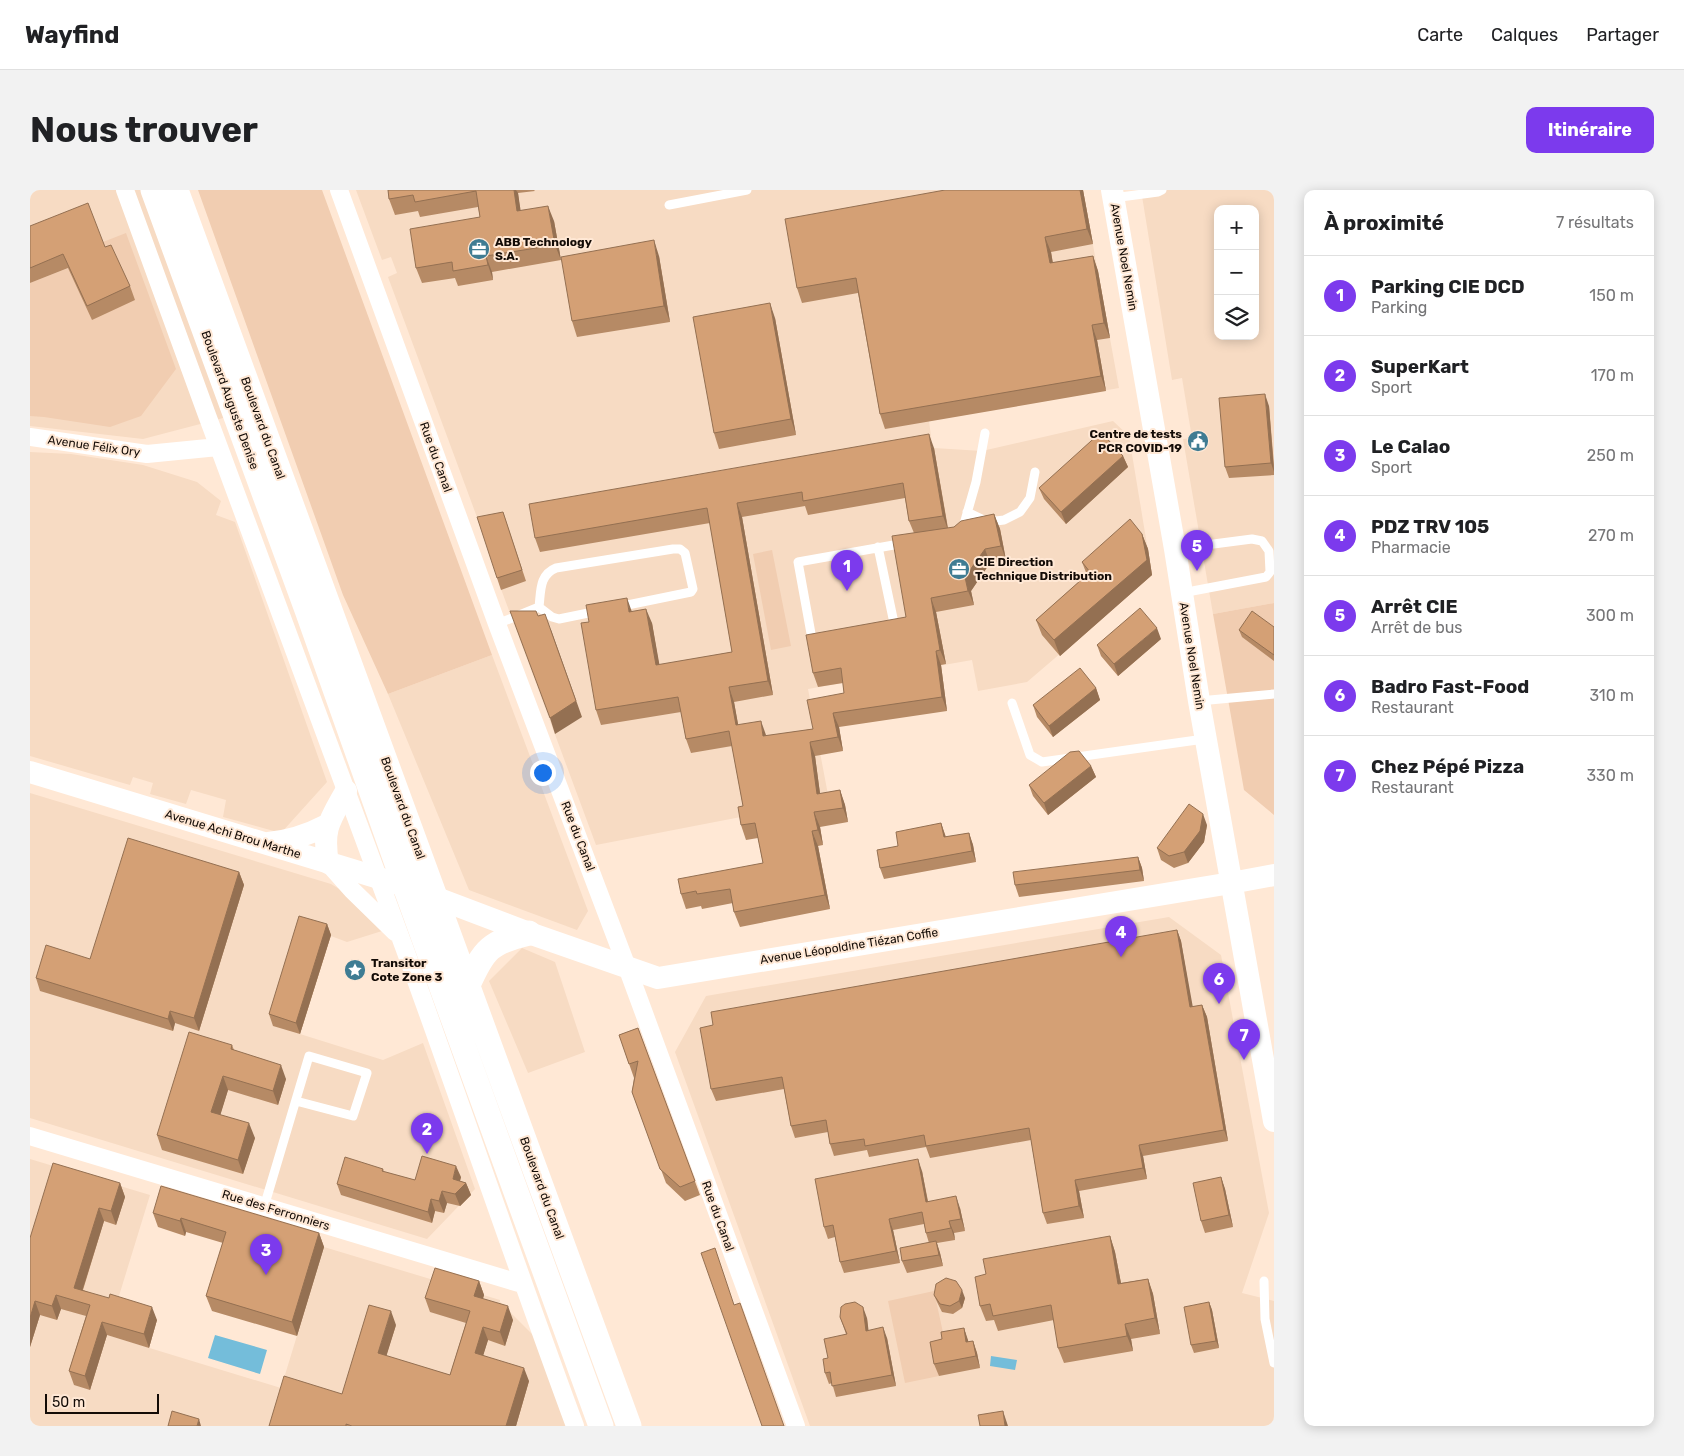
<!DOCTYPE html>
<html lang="fr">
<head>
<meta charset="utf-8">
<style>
	body { margin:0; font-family:Rubik,sans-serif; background:#f2f2f2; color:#202124 }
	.controls { position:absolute; right:15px; top:15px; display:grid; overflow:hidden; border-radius:10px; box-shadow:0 2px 12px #0003 }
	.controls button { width:45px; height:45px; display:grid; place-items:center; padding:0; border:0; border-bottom:1px solid #e0e0e0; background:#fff; color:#202124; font:25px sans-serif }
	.scale { position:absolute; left:15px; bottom:12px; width:114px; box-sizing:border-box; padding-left:5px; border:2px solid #130b06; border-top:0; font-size:14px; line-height:18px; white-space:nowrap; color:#130b06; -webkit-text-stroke:4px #ffe8d5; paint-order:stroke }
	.you { position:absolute; left:512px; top:582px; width:18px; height:18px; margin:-12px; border:4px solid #fff; border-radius:50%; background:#1a73e8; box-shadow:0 0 0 8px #1a73e833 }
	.badge { display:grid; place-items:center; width:32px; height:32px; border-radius:50%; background:#7c3aed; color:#fff; font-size:16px; font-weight:700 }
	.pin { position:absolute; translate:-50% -41px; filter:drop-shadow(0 1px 2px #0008) }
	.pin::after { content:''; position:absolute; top:26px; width:18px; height:15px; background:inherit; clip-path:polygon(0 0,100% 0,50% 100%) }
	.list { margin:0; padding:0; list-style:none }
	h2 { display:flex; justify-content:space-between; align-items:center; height:65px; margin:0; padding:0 20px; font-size:21px }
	h2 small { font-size:16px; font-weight:400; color:#757577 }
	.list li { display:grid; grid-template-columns:32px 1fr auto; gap:15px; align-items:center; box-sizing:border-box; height:80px; padding:0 20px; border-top:1px solid #e0e0e0 }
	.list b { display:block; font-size:19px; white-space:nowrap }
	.list p { margin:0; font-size:16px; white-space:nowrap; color:#757577 }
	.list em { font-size:16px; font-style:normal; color:#757577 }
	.icon { flex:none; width:28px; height:28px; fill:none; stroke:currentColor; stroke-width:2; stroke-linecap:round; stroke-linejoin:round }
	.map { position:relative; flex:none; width:1244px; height:1236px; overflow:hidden; border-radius:10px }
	header { display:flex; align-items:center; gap:30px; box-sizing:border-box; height:70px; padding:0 25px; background:#fff; border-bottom:1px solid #e0e0e0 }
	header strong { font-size:24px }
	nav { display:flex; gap:28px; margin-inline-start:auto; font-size:18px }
	.intro { display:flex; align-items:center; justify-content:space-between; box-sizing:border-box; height:120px; padding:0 30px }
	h1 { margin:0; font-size:35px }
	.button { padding:12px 22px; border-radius:10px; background:#7c3aed; color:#fff; font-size:18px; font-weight:700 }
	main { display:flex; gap:30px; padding:0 30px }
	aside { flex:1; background:#fff; border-radius:10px; box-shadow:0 2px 12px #0003 }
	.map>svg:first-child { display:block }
	.built { fill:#f7dbc3; fill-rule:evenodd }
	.green { fill:#f1cdb1 }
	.water { fill:#74bdda }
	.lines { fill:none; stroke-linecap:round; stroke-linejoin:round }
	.service { stroke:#fff; stroke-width:9 }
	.minor { stroke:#fff; stroke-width:18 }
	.tertiary { stroke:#fff; stroke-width:22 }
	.secondary { stroke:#fff; stroke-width:25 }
	.wall { fill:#b68a65; fill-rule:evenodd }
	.shaded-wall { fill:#947052 }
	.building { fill:#d4a075; stroke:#947052 }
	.labels { text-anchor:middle; stroke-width:4; stroke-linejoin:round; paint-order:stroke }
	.poi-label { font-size:12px; font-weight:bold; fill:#130b06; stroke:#ffe8d5; text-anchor:start }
	.street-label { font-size:12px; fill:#130b06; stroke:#ffe8d5 }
</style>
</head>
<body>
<header>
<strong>Wayfind</strong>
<nav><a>Carte</a><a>Calques</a><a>Partager</a></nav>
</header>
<div class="intro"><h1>Nous trouver</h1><a class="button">Itinéraire</a></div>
<main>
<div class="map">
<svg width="1244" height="1236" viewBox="0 0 1244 1236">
	<rect width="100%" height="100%" fill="#ffe8d5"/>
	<path class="built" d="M0 0H114L197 227 113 249 0 236Z
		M326 0H1053L1089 198 899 231 902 254 904 258 952 261 1083 231 1099 246 1122 385 997 492 948 501 942 470 778 499 799 610 566 655 471 399 451 338 358 87 367 83 361 67 352 70Z
		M1111 0H1244V413L1183 424 1153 249 1162 248 1152 188 1142 190ZM1188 19H1225V146H1188Z
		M0 262 41 264 113 275 167 292 191 311 186 325 205 332 297 592 251 643 193 627 196 610 161 600 156 614 120 604 123 593 103 587 100 595 0 566Z
		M462 465 558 721 547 740 439 700 358 504Z
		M0 603 301 694 316 703 352 741 317 752 301 746 270 844 353 870 393 853 445 999 397 1049 0 928Z
		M1139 727 1191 765 1239 1023 1212 1103 1244 1111V1236H780L645 862 676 806Z
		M492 758 525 772 555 862 498 883 459 791Z
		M0 969 120 1005 77 1145 251 1198 294 1057 470 1110V1112L504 1146 536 1236H0Z"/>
	<path class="green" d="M168 0H292L462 465 358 504 313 405Z
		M96 43 146 179 111 226 80 237 14 227 0 226V93L77 63 73 52Z
		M742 360 761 456 741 460 723 364Z
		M1244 413V625L1214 600 1183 424Z
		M904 1101 917 1161 904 1164 909 1186 875 1193 858 1111Z"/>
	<path class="water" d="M185 1145 237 1160 230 1184 178 1168Z
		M961 1166 987 1170 985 1180 960 1176Z"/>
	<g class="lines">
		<path class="service" d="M1083 8 1128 2 1132 0
			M639 15 717 0
			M937 322 958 332 974 330 990 322 1000 308 1005 282
			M932 341 946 292 955 243
			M848 357 864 433 862 437 860 438
			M643 359H650L655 363 663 399 661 402 529 429 522 427 509 417C511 401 509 385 526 378Z
			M1145 359 1222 349 1232 351 1239 361 1240 382 1236 387 1152 403
			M467 434 509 417
			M785 452 782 449 768 372 875 353
			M1169 511 1244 504
			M982 513 1000 565 1012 572 1174 549
			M234 1017 279 866 337 883 323 926 266 911
			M1234 1091 1235 1129 1244 1173"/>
		<path class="minor" d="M95 0C186 253 281 504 374 757 432 916 486 1077 545 1236
			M309 0 467 434 597 777 766 1236
			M0 247 117 264 188 257
			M298 673 322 700 365 742
			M0 946 492 1094"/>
		<path class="tertiary" d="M1082 0 1145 359 1169 511 1244 931
			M0 582 375 696 499 743 628 788 1201 693 1244 685
			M238 653C260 651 278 645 297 635
			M298 673C292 638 300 630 316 601"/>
		<path class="secondary" d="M123 0 277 420 375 696 571 1236
			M146 0 599 1236
			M438 795C454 759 460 752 499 743"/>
	</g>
	<path class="wall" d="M358 0H504L505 1 488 3 490 20 524 31 531 70 462 82 463 90 428 96 425 88 392 93 386 78 450 27 448 17 390 27 388 21 365 25 359 9Z
		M1053 0 1063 54 1021 62 1023 73 1063 66 1068 81 1080 148 1067 150 1076 201 855 239 850 224 828 103 772 113 767 98Z
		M0 36 75 57 100 96 105 110 62 130 38 78 0 93Z
		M629 66 640 132 547 147 542 131Z
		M745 128 766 245 689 259 684 243Z
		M1239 216 1244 275V285L1199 288 1195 277Z
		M904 258 918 338 924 337 964 324 970 339 976 370 960 373 941 401 944 415 906 422 916 474 911 475 917 521 809 537 813 561 785 566 790 604 810 600 815 615 818 632 790 637 793 655 788 656 800 719 710 737 704 722 703 713 672 719 671 716 656 719 651 704 733 673 728 648 716 650 711 635 713 616 702 556 661 563 656 549 651 522 571 535 566 520 559 432 602 421 622 433 629 475 702 462 680 333 510 362 505 348ZM875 308 879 331 884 343 876 427 783 483 788 497 813 493 814 503 783 539 736 546 708 535 704 512 743 505 712 327 775 316 778 325Z
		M1093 266 1098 277 1036 334 1014 309 1009 298Z
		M473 322 496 391 471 400 467 388Z
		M1112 344 1118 359 1122 385 1030 466 1012 445 1006 430 1057 385 1052 372Z
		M1244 437V471L1212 447 1209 440Z
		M1131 449 1088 486 1071 466 1067 455Z
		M1066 498 1070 510 1023 547 1007 527 1003 515Z
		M1061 576 1066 587 1018 625 1003 606 999 595Z
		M911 633 916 647 939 643 943 655 946 672 854 689 850 678 868 656Z
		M1177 635 1174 652 1158 673 1144 678 1131 670 1127 658Z
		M1108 667 1112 678 1114 691 989 707 985 695Z
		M209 682 214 695 169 841 145 833 143 841 10 801 6 788 60 769Z
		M297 734 301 745 270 844 243 836 239 824Z
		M1147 740 1151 751 1162 817 1172 815 1177 827 1198 951 1113 966 1117 989 1049 1001 1054 1028 1017 1034 1013 1023 1001 950 900 968 896 957 839 967 837 960 804 966 800 954 798 942 765 948 761 936 754 899 686 911 681 899Z
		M608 838 670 1005 655 1011 636 993 602 902 604 888 589 845Z
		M202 855 204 860 256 889 248 915 198 900 190 925 225 948 213 984 132 960 127 945Z
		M353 979 354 982 385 990 431 987 430 991 436 993 441 1005 430 1016 417 1013 414 1023 405 1021 402 1033 311 1005 307 994Z
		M892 981 898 1011 930 1018 935 1041 924 1043 925 1050 907 1053 910 1063 913 1076 877 1083 872 1071 899 1053 896 1043 894 1034 863 1040 870 1073 814 1083 810 1072 805 1047 798 1049 794 1037Z
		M1191 987 1195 999 1203 1037 1175 1043 1171 1031Z
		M90 993 95 1007 86 1035 74 1031 53 1100 127 1130 119 1158 77 1145 60 1200 44 1195 39 1181 56 1126 31 1119 27 1130 10 1125 0 1157V1048Z
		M123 1023 289 1043 294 1057 267 1146 182 1121 176 1106 193 1053 156 1042 155 1046 128 1037Z
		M1080 1046 1085 1062 1091 1093 1118 1089 1123 1104 1130 1144 1101 1149 1103 1161 1034 1173 1028 1158 1024 1130 968 1141 964 1130 956 1131 950 1116 956 1084Z
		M449 1091 454 1105 453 1109 483 1130 475 1156 458 1150 453 1165 499 1191 486 1236H239L312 1204 366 1135 356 1166 420 1185 436 1133 400 1122 395 1108Z
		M904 1105 935 1108 932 1118 923 1124 912 1122 907 1112Z
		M1179 1112 1182 1120 1189 1158 1164 1163 1161 1155Z
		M810 1127 837 1128 838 1140 857 1148 866 1196 806 1207 802 1193 799 1194 795 1183 798 1168 816 1144Z
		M934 1138 938 1152 943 1151 947 1163 950 1178 909 1186 904 1174 912 1149Z"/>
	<path class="shaded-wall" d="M484 0H486L488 3 493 36 487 21Z
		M1050 0H1053L1063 54 1057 39Z
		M518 16 524 31 531 70 525 55Z
		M1015 47 1021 62 1025 88 1020 73Z
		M624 50 629 66 640 132 634 116Z
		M456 66 462 82 463 90 458 75Z
		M1063 66 1068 81 1080 148 1074 133Z
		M740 113 745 128 766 245 761 229Z
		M1062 135 1067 150 1076 201 1071 186Z
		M1235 204 1239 216 1244 282 1241 273Z
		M899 244 904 258 918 340 913 326Z
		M1093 266 1098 277 1036 334 1031 322Z
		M707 313 712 327 743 505 738 491Z
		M964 324 970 339 976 370 971 356Z
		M1112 344 1118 359 1122 385 1030 466 1024 450Z
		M955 359 960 373 941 401 944 415 938 401 935 387Z
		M597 408 602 422H599Z
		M901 408 906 422 916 474 910 460Z
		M616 419 622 433 632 489 626 475Z
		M1127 438 1131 449 1088 486 1084 474Z
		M521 440 552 527 525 544 520 528Z
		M906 461 911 475 917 521 912 507Z
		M699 497 704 512 711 550 706 535Z
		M1066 498 1070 510 1023 547 1019 536Z
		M803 523 809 537 813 561 808 547Z
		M731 531 736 545 739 560 733 546Z
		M780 552 785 566 792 618 787 604Z
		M1061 576 1066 587 1018 625 1014 613Z
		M810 600 815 615 818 632 813 618Z
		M784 622 790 637 793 655 788 640Z
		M1173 624 1177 635 1174 652 1158 673 1154 662Z
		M911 633 915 645 918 659 914 647Z
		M782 641 788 656 800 719 795 705Z
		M939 643 943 655 946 672 942 661Z
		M1108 667 1112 678 1114 691 1110 680Z
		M209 682 214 695 169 841 164 828Z
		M297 734 301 745 270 844 266 833Z
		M1147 740 1151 751 1165 829 1160 817Z
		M1172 815 1177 827 1198 951 1194 940Z
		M140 821 145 833 143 841 138 829Z
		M251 875 256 889 248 915 243 901Z
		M193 886 198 900 187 936 181 922Z
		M219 933 225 948 213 984 208 970Z
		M1109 955 1113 966 1117 989 1113 978Z
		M888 969 892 981 900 1024 896 1012Z
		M426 976 431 987 427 1001 423 989Z
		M1191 987 1195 999 1203 1037 1199 1025Z
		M1045 990 1049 1001 1054 1028 1049 1016Z
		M90 993 95 1007 86 1035 81 1021Z
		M436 993 441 1005 430 1016 425 1004Z
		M412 1001 417 1013 414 1023 409 1011Z
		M926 1006 930 1018 935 1041 931 1029Z
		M401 1009 405 1021 402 1033 398 1022Z
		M69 1018 74 1031 49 1111 44 1098Z
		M151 1028 156 1042 155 1046 150 1031Z
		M859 1029 863 1040 870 1073 866 1061Z
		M919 1031 924 1043 925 1050 921 1038Z
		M289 1043 294 1057 267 1146 262 1132Z
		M1080 1046 1085 1062 1094 1109 1088 1094Z
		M906 1051 910 1063 913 1076 909 1065Z
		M1118 1089 1123 1104 1130 1144 1125 1128Z
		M449 1091 454 1105 449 1120 444 1106Z
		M932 1100 935 1108 932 1118 929 1111Z
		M26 1105 31 1119 27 1130 22 1116Z
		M5 1111 10 1125 0 1157V1128Z
		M1179 1112 1182 1120 1189 1158 1186 1151Z
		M478 1116 483 1130 475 1156 470 1142Z
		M122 1117 127 1130 119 1158 114 1144Z
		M833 1117 837 1128 840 1152 836 1141Z
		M361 1121 366 1135 353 1177 348 1163Z
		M72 1132 77 1145 60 1200 55 1186Z
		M1095 1134 1101 1149 1103 1161 1097 1146Z
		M453 1137 458 1150 450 1176 445 1163Z
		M853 1137 857 1148 866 1196 862 1185Z
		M934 1138 938 1150 940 1164 936 1152Z
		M943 1151 947 1163 950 1178 946 1166Z
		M494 1178 499 1191 486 1236H476Z
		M973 1221 978 1236H975Z
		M169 1229 171 1236H167Z"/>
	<path class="building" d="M358 0H484L487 21 518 16 525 55 456 66 458 75 423 81 422 72 386 78 380 39 450 27 446 1 385 12 383 5 359 9Z
		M915 0H1050L1057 39 1015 47 1020 73 1063 66 1074 133 1062 135 1071 186 850 224 826 88 767 98 755 29Z
		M58 13 75 57 81 55 100 96 57 116 33 64 0 78V36Z
		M624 50 634 116 542 131 531 67Z
		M740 113 761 229 684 243 663 127Z
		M1235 204 1241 273 1195 277 1189 208Z
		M1071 242 1093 266 1031 322 1009 298Z
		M899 244 913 326 879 331 873 293 773 311 772 302 707 313 738 491 699 497 706 535 731 531 733 546 783 539 777 510 814 503 811 478 783 483 776 445 876 427 862 346 924 337 931 331 964 324 971 356 955 359 935 387 938 401 901 408 910 460 906 461 912 507 803 523 808 547 780 552 787 604 810 600 813 618 784 622 788 640 782 641 795 705 704 722 700 699 667 704 666 701 651 704 648 689 733 673 725 633 711 635 708 617 713 616 699 541 656 549 648 507 566 520 551 433 559 432 556 415 597 408 599 422 616 419 626 475 702 462 677 318 505 348 499 314Z
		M473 322 492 380 467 388 447 327Z
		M1100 329 1112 344 1117 370 1024 450 1006 430 1060 382 1052 372Z
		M1110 418 1127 438 1084 474 1067 455Z
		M480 421H506L508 426 515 424 546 511 520 528Z
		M1222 421 1244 437V465L1209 440Z
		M1050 478 1066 498 1019 536 1003 515Z
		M1049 561 1061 576 1014 613 999 595 1040 562Z
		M1159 614 1173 624 1170 641 1154 662 1139 666 1127 658Z
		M911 633 914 647 939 643 942 661 850 678 847 660 868 656 866 642Z
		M98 648 209 682 164 828 140 821 138 829 6 788 16 755 60 769Z
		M1108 667 1110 680 985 695 983 682Z
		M269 726 297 734 266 833 239 824Z
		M1147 740 1160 817 1172 815 1194 940 1109 955 1113 978 1045 990 1049 1016 1013 1023 999 938 896 956 894 945 835 956 834 949 800 954 796 930 761 936 752 887 681 899 670 838 683 835 681 822Z
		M608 838 665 991 650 997 630 979 602 902 608 871 599 874 589 845Z
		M159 842 202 855 201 859 251 875 243 901 193 886 181 922 219 933 208 970 127 945Z
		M392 966 426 976 423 989 436 993 425 1004 412 1001 409 1011 401 1009 398 1022 307 994 315 967 353 979 352 981 385 990Z
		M888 969 896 1012 926 1006 931 1029 919 1031 921 1038 896 1043 892 1022 859 1029 866 1061 810 1072 803 1035 794 1037 785 989Z
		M23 973 90 993 81 1021 69 1018 44 1098 79 1108 80 1104 122 1117 114 1144 72 1132 55 1186 39 1181 60 1115 26 1105 22 1116 5 1111 0 1128V1048Z
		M1191 987 1199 1025 1171 1031 1163 993Z
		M131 996 289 1043 262 1132 176 1106 196 1042 151 1028 150 1031 123 1023Z
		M1080 1046 1088 1094 1118 1089 1125 1128 1095 1134 1097 1146 1028 1158 1021 1115 963 1126 960 1114 950 1116 945 1087 956 1084 953 1069Z
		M906 1051 909 1065 872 1071 870 1058Z
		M685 1058 704 1115 710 1113 754 1236H732L671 1063Z
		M405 1078 449 1091 444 1106 478 1116 470 1142 453 1137 445 1163 494 1178 476 1236H322L316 1234V1236H239L254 1186 312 1204 339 1115 361 1121 348 1163 420 1185 440 1121 395 1108Z
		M916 1088 926 1091 932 1100 929 1111 920 1116 910 1114 904 1105 906 1094Z
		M825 1112 833 1117 836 1141 853 1137 862 1185 802 1196 800 1182 795 1183 793 1169 798 1168 794 1149 817 1144 810 1127 811 1117 815 1114Z
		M1179 1112 1186 1151 1161 1155 1154 1117Z
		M934 1138 936 1152 943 1151 946 1166 904 1174 900 1152 912 1149 911 1142Z
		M142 1221 169 1229 167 1236H138Z
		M973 1221 975 1236H950L948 1225Z"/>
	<defs>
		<g id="office-disc" transform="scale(1.125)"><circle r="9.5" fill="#3f7c93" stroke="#ffe8d5"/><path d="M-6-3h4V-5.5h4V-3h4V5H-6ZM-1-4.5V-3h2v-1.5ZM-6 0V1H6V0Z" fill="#fff"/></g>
		<g id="civic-disc" transform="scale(1.125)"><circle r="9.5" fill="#3f7c93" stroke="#ffe8d5"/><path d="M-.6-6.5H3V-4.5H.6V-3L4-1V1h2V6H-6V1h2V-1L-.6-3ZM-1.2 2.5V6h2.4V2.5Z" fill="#fff"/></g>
		<g id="sight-disc" transform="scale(1.125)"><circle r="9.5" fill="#3f7c93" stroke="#ffe8d5"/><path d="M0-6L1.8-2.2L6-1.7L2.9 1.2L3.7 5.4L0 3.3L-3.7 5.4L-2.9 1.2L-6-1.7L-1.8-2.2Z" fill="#fff"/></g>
	</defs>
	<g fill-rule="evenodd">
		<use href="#office-disc" x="449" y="59"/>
		<use href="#civic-disc" x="1168" y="251"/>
		<use href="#office-disc" x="929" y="379"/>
		<use href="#sight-disc" x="325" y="780"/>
	</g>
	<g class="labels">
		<g class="poi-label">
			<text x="465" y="56">ABB Technology<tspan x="465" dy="14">S.A.</tspan></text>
			<text x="1152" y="248" text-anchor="end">Centre de tests<tspan x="1152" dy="14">PCR COVID-19</tspan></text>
			<text x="945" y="376">CIE Direction<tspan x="945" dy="14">Technique Distribution</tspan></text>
			<text x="341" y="777">Transitor<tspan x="341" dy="14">Cote Zone 3</tspan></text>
		</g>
		<g class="street-label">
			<text transform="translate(1094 67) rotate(80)" y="4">Avenue Noel Nemin</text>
			<text transform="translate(200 210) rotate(70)" y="4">Boulevard Auguste Denise</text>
			<text transform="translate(233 238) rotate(70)" y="4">Boulevard du Canal</text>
			<text transform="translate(64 256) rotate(8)" y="4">Avenue Félix Ory</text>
			<text transform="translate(406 267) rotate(70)" y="4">Rue du Canal</text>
			<text transform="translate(1162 466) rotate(81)" y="4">Avenue Noel Nemin</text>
			<text transform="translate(373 618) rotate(70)" y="4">Boulevard du Canal</text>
			<text transform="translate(203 644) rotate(17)" y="4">Avenue Achi Brou Marthe</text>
			<text transform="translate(548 646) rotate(69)" y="4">Rue du Canal</text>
			<text transform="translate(819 756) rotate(-9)" y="4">Avenue Léopoldine Tiézan Coffie</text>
			<text transform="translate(512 998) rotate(70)" y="4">Boulevard du Canal</text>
			<text transform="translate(246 1020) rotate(17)" y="4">Rue des Ferronniers</text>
			<text transform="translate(688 1026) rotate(70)" y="4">Rue du Canal</text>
		</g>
	</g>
</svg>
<div class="controls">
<button>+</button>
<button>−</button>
<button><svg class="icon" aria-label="layers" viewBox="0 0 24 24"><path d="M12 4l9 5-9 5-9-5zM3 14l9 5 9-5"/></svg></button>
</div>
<div class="scale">50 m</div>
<div class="you"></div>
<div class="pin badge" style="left:817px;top:401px">1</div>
<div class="pin badge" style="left:397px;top:964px">2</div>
<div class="pin badge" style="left:236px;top:1085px">3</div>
<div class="pin badge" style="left:1091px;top:767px">4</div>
<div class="pin badge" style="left:1167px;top:381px">5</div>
<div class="pin badge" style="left:1189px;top:814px">6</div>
<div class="pin badge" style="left:1214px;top:870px">7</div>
</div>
<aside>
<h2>À proximité<small>7 résultats</small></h2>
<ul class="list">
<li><span class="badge">1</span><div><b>Parking CIE DCD</b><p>Parking</p></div><em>150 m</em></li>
<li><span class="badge">2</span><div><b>SuperKart</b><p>Sport</p></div><em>170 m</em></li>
<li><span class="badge">3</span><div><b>Le Calao</b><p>Sport</p></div><em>250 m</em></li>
<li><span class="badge">4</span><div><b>PDZ TRV 105</b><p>Pharmacie</p></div><em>270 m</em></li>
<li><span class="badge">5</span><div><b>Arrêt CIE</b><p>Arrêt de bus</p></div><em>300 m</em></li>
<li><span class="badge">6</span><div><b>Badro Fast-Food</b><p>Restaurant</p></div><em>310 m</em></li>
<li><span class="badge">7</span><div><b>Chez Pépé Pizza</b><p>Restaurant</p></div><em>330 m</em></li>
</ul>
</aside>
</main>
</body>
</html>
